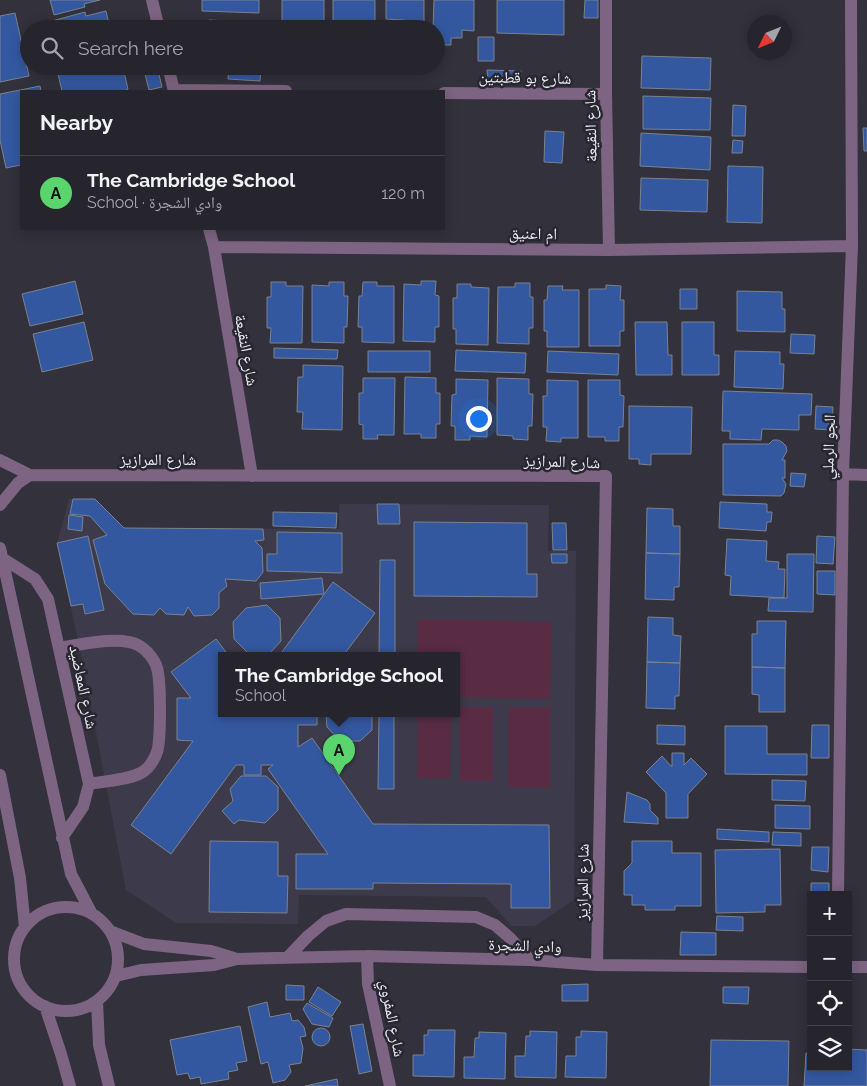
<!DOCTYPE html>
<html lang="en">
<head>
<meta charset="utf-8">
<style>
	body { margin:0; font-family:Raleway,"Noto Naskh Arabic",sans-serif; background:#323139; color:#f1f3f6 }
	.controls { position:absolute; right:15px; bottom:15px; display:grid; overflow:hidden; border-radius:0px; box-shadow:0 2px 12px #0003 }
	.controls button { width:45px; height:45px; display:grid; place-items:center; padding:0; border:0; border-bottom:1px solid #424249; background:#26252d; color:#f1f3f6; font:25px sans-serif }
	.compass { position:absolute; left:747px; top:15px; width:45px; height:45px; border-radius:50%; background:#26252d; box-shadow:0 2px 12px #0003; rotate:227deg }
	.you { position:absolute; left:478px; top:418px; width:18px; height:18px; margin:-12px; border:4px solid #fff; border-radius:50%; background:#1a73e8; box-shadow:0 0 0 8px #1a73e833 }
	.badge { display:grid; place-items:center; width:32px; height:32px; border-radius:50%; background:#5ad56e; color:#111; font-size:16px; font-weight:700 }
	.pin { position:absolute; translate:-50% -41px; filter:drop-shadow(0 1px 2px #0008) }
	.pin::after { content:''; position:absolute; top:26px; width:18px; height:15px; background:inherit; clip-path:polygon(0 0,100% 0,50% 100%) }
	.popup { position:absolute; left:218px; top:652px; width:242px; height:65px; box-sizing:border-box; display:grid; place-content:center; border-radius:0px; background:#26252d; filter:drop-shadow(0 1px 4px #0005); font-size:16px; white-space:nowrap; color:#a4a5aa }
	.popup b { font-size:19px; color:#f1f3f6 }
	.popup::after { content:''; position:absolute; left:50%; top:100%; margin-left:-10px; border:10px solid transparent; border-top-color:#26252d }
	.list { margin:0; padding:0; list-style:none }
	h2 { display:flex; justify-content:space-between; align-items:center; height:65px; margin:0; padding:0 20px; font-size:21px }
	h2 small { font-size:16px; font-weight:400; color:#a4a5aa }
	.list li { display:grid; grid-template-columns:32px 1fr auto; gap:15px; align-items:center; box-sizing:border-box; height:75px; padding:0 20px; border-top:1px solid #424249 }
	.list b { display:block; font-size:19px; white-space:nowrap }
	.list p { margin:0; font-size:16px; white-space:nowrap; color:#a4a5aa }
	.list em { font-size:16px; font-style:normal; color:#a4a5aa }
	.icon { flex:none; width:28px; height:28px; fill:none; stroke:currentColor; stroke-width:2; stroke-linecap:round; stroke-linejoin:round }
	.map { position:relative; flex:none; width:867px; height:1086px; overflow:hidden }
	.search { position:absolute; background:#26252d; box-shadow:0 2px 12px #0003; left:20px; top:20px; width:425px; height:55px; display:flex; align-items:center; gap:12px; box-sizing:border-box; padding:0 18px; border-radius:28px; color:#a4a5aa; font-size:19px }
	.panel { position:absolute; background:#26252d; box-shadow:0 2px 12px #0003; left:20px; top:90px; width:425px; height:140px; border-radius:0px }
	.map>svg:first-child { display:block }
	.built { fill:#3d3b4b; fill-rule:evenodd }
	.green { fill:#592c43 }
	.building { fill:#3458a0; stroke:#7b828e }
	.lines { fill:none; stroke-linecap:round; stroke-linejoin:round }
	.minor { stroke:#7d6482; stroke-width:12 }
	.labels { text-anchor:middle; stroke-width:5; stroke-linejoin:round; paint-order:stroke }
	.street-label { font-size:16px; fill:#ebeaf2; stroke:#282731 }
</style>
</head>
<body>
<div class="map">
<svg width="867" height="1086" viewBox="0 0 867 1086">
	<rect width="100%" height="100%" fill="#32313c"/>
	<path class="built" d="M69 499H95L125 528 339 529V504L549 505 548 551H576L574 900 535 926H511L486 897 299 895 298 924 176 923 126 890 82 659 57 543ZM222 656H456V714H222Z"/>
	<path class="green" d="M418 619 552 622 550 699 457 697 456 656H417Z
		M460 707H493V781H460Z
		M509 707H550V788L508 787Z
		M418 714H451L450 778H417Z"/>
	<path class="building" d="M50 0H100L84 4 85 7 54 15Z
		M202 0H259V13L202 11Z
		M282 0H324V29H282Z
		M333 0H375V29H333Z
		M386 0H424V29H404V20L386 19Z
		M434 0H474V31L462 30V38H451V45H436V29H433Z
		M497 0H564V35L497 33Z
		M585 0H598V18H584Z
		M106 11 110 29H55L52 21 85 12 86 16Z
		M15 13 29 76 0 82V16Z
		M209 20 264 23 263 29H208Z
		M478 37H494V61H478Z
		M642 56 711 58 710 90 641 88Z
		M71 66H118L119 73 124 72 128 89 124 91H62L57 70Z
		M143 66H157L162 87 149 90Z
		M229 66 261 68 260 81 228 79Z
		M487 70 521 71V81H488Z
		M40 86 41 91H21V165L6 168 0 140V94Z
		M643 96 711 98 710 130 643 129Z
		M733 105 746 106 745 136H732Z
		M863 128H867V151H864Z
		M545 131 564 132 562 163 544 162Z
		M641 133 711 137 710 170 640 166Z
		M733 140 743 141 742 153H732Z
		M728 166 763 167 762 223 727 222Z
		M641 178 708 180 707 212 640 210Z
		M75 281 83 314 30 326 22 294Z
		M421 281H436L435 295 439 296V327H435V342L403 341 404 284 421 285Z
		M271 282H286V286H303L302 343H270L271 328H267V297H271Z
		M329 282H344V296H348L347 327H344V343L312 342V285L329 286Z
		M363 282H377V286H394V343L362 342V327H358L359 296H362Z
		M515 283H530V297H533V328H529V344L497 343 498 287H515Z
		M457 284H471V287L489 288 488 345 456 344V329H453V298H457Z
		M606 285 621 286 620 300H624V331H620V346H589V289H606Z
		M548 286H563L562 290H579V347H547V331H544V300H547Z
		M680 289H697V309H680Z
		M737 291 782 292V309H785V332L737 331Z
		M84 322 93 360 42 372 33 334Z
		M635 322H667L668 355H672V375H636Z
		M682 322H714V355H719V375H682Z
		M791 334 815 335 814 354 790 353Z
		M274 348 338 350 337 359 274 358Z
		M456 350 526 353 525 373 455 371Z
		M368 351H430V372H368Z
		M548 351 619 354 618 375 547 372Z
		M735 351 780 352V364H784L783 389 734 387Z
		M303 365 343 366 342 430 302 429 303 412H297L298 377H303Z
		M405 377 436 378V393H440V424H436V438H421V434H404Z
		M363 378H395L394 435H377L378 439H363V425L359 424V393H363Z
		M497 378 529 379V394H533L532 426H528V440L513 439V436L497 435Z
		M456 379 488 380 487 437 470 436V440H455V426H451L452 395 456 394Z
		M547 380 578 381V438H561V442L546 441 547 427H543V396H547Z
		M588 380H620V395L624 396 623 427H619V441H605V437H588Z
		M723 391 812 394 811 415H799V430L762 429 761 440 730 439V431H722Z
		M629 406 692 407 691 454H651V465L639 464V459H629Z
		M816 406 833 407 832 430 815 429Z
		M773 440H778L782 442 786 446 787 451 782 460H785V478H782L786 484 784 493 781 496 723 495V444H769Z
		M791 473 806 474 804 487 790 486Z
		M73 499H95L124 528 263 529 264 540 255 541 262 548 263 572 256 581 225 579 227 586 219 593V608L212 615 194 616 188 607 184 615 166 614 160 608 154 615 133 614 105 584 93 540 107 535 90 516 70 514Z
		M720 502 767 504V512H772L771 522H767L766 531 719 528Z
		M377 504H399L400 524H378Z
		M647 508 673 509V526H680V554L646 553Z
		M273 512 337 513 336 528 273 526Z
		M69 515 83 517 82 531 68 529Z
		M414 522 527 523V574H537V597L414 596Z
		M552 523H566L567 550H553Z
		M277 532 342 533V573L267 571V554H277Z
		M88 536 104 610 85 614 83 604 71 606 57 543Z
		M817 536 835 537 833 564 816 563Z
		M727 539 767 541 766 561 779 562 778 569H785L784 598 730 595 731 576 725 575Z
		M646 553 680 554 679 587H674V600L645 599Z
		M551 554H567V563H552Z
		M787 554H814L813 612 768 611 769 598H787Z
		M380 560H395V656H379Z
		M817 571H835V595L817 594Z
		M322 578 324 594 261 599 260 583Z
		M333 582 375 613 343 656H279Z
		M267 605 280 618 281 641 269 654H249L234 639 233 622 246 608Z
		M648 617 673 618V635L681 636 680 663 647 662Z
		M757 621H786L785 668 752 667V634H757Z
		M216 639 229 656H222V714H317V725H298V747L312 738 373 824 549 825 550 908H511V884L373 883V889H296V854H328L268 769 273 765H261V775H244V765H236L171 854 131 825 193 741 177 740V698H191L171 672Z
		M647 662 680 663 679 696H675V709L646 708Z
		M752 667 785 668V712H759V695L752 694Z
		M326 714H372V730L360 741H340L327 727Z
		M379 714H394V789H378Z
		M657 725 685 726V745L657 744Z
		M812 725H829V758H811Z
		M725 726H767V754H807V775L725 774Z
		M672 753H684V765L691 758 707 774 688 794V818H666V793L646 772 662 756 672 767Z
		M241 776H266L278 787V810L265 823 239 820 234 824 222 811 233 801 230 789Z
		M772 780 806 781 805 801 772 800Z
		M627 792 647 800 650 804V810L658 818V824L624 822Z
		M775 805 810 806V829L775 828Z
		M717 829 769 832V842L717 839Z
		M773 832 801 833V846L772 845Z
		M210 841 278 842V876H288L287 913 209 912Z
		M632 841H672V853H701V906H675V910H645V905H632V895H624V871L632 863Z
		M812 847H829L828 872 811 870Z
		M780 849 781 905H765V912L716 913 715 850Z
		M811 883H829V895H811Z
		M717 916 743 917V931L716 930Z
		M681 932 716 933V955H680Z
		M588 984V1001H562V985Z
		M286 985 304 986V1000H286Z
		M318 987 341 1002 332 1016 309 1002Z
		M723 987H749L748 1004 723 1003Z
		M267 1002 270 1017 290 1013 292 1021 298 1020 304 1027 306 1036 300 1037 303 1048 301 1063 289 1065 291 1072 285 1080 273 1083 268 1062 261 1064 248 1007Z
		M307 1003 333 1018 329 1027 312 1024 303 1009Z
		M363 1024 372 1071 359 1074 350 1026Z
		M240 1026 247 1061 236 1063 238 1070 228 1072 229 1079 201 1084 200 1077 190 1079 188 1073 177 1075 170 1040Z
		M312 1037a9 9 0 1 1 18 0a9 9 0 1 1-18 0Z
		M428 1030H455L454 1077 413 1076V1055H424V1035H428Z
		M530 1031 557 1032 556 1078 515 1077V1056H525L526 1036H530Z
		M581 1031 607 1032 606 1078 565 1077 566 1056H576V1037H581Z
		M479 1032 506 1033 505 1079 464 1078V1057H474L475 1038H479Z
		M711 1040 789 1041 788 1086H710Z
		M848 1049 867 1050V1086H804L806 1053H811V1067H848Z
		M337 1079 338 1086H305Z"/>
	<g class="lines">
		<path class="minor" d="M152 0 159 29
			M606 0V94L609 250
			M168 66 174 91
			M174 90 286 91
			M444 93 606 94
			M209 229 214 247 252 476
			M214 247 609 250 852 246
			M0 460 30 475 606 476 597 965
			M843 474 867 475
			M0 505 18 483 30 475
			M0 548 71 874 92 914
			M2 558 35 579 48 599 89 784 83 807 62 838
			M59 648C78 645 120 635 138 645 146 649 155 660 157 668 161 682 161 739 157 752 155 758 150 767 144 771 133 780 103 781 89 784
			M0 775 20 878 25 927
			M838 895 843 474 852 246 851 0
			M14 959a52 52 0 1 1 104 0a52 52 0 1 1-104 0Z
			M110 931 144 944 211 951 237 959
			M367 956 368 984 390 1086
			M287 958 308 936 326 921 346 914 476 917 495 925 510 938 530 960
			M848 967H867
			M116 976 141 970 214 965 237 959 367 956 530 960 597 965 811 967
			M97 1001 99 1045 109 1086
			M45 1006 61 1054 70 1086"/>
	</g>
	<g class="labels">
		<g class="street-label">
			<text transform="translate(525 77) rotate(1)" y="6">شارع بو قطبتين</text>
			<text transform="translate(590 126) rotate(-91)" y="6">شارع النقيعة</text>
			<text transform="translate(533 233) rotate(1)" y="6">ام اعنيق</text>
			<text transform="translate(247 350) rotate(80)" y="6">شارع النقيعة</text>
			<text transform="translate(828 447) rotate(-88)" y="6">الجو الرملي</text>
			<text x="158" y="465">شارع المرازيز</text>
			<text transform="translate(562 461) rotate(2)" y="6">شارع المرازيز</text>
			<text transform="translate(84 687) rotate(78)" y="6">شارع المعاضيد</text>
			<text transform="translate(582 882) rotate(-89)" y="6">شارع المرازيز</text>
			<text transform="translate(525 945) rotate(2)" y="6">وادي الشجرة</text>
			<text transform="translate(393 1018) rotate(79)" y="6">شارع المفروي</text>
		</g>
	</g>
</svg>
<div class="controls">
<button>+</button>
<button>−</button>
<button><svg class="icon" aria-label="locate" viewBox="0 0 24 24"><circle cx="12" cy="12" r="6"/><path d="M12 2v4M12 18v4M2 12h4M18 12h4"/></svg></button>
<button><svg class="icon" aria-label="layers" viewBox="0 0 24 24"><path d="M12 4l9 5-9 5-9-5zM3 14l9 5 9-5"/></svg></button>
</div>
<svg class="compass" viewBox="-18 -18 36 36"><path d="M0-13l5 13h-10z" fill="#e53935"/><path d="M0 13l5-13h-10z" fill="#a4a5aa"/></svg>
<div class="you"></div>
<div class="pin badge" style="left:339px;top:775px">A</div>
<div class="popup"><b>The Cambridge School</b>School</div>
<div class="search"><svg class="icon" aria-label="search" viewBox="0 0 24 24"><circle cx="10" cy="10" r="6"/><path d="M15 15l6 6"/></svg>Search here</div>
<section class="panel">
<h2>Nearby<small></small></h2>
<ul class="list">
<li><span class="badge">A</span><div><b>The Cambridge School</b><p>School · وادي الشجرة</p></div><em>120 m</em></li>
</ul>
</section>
</div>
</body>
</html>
